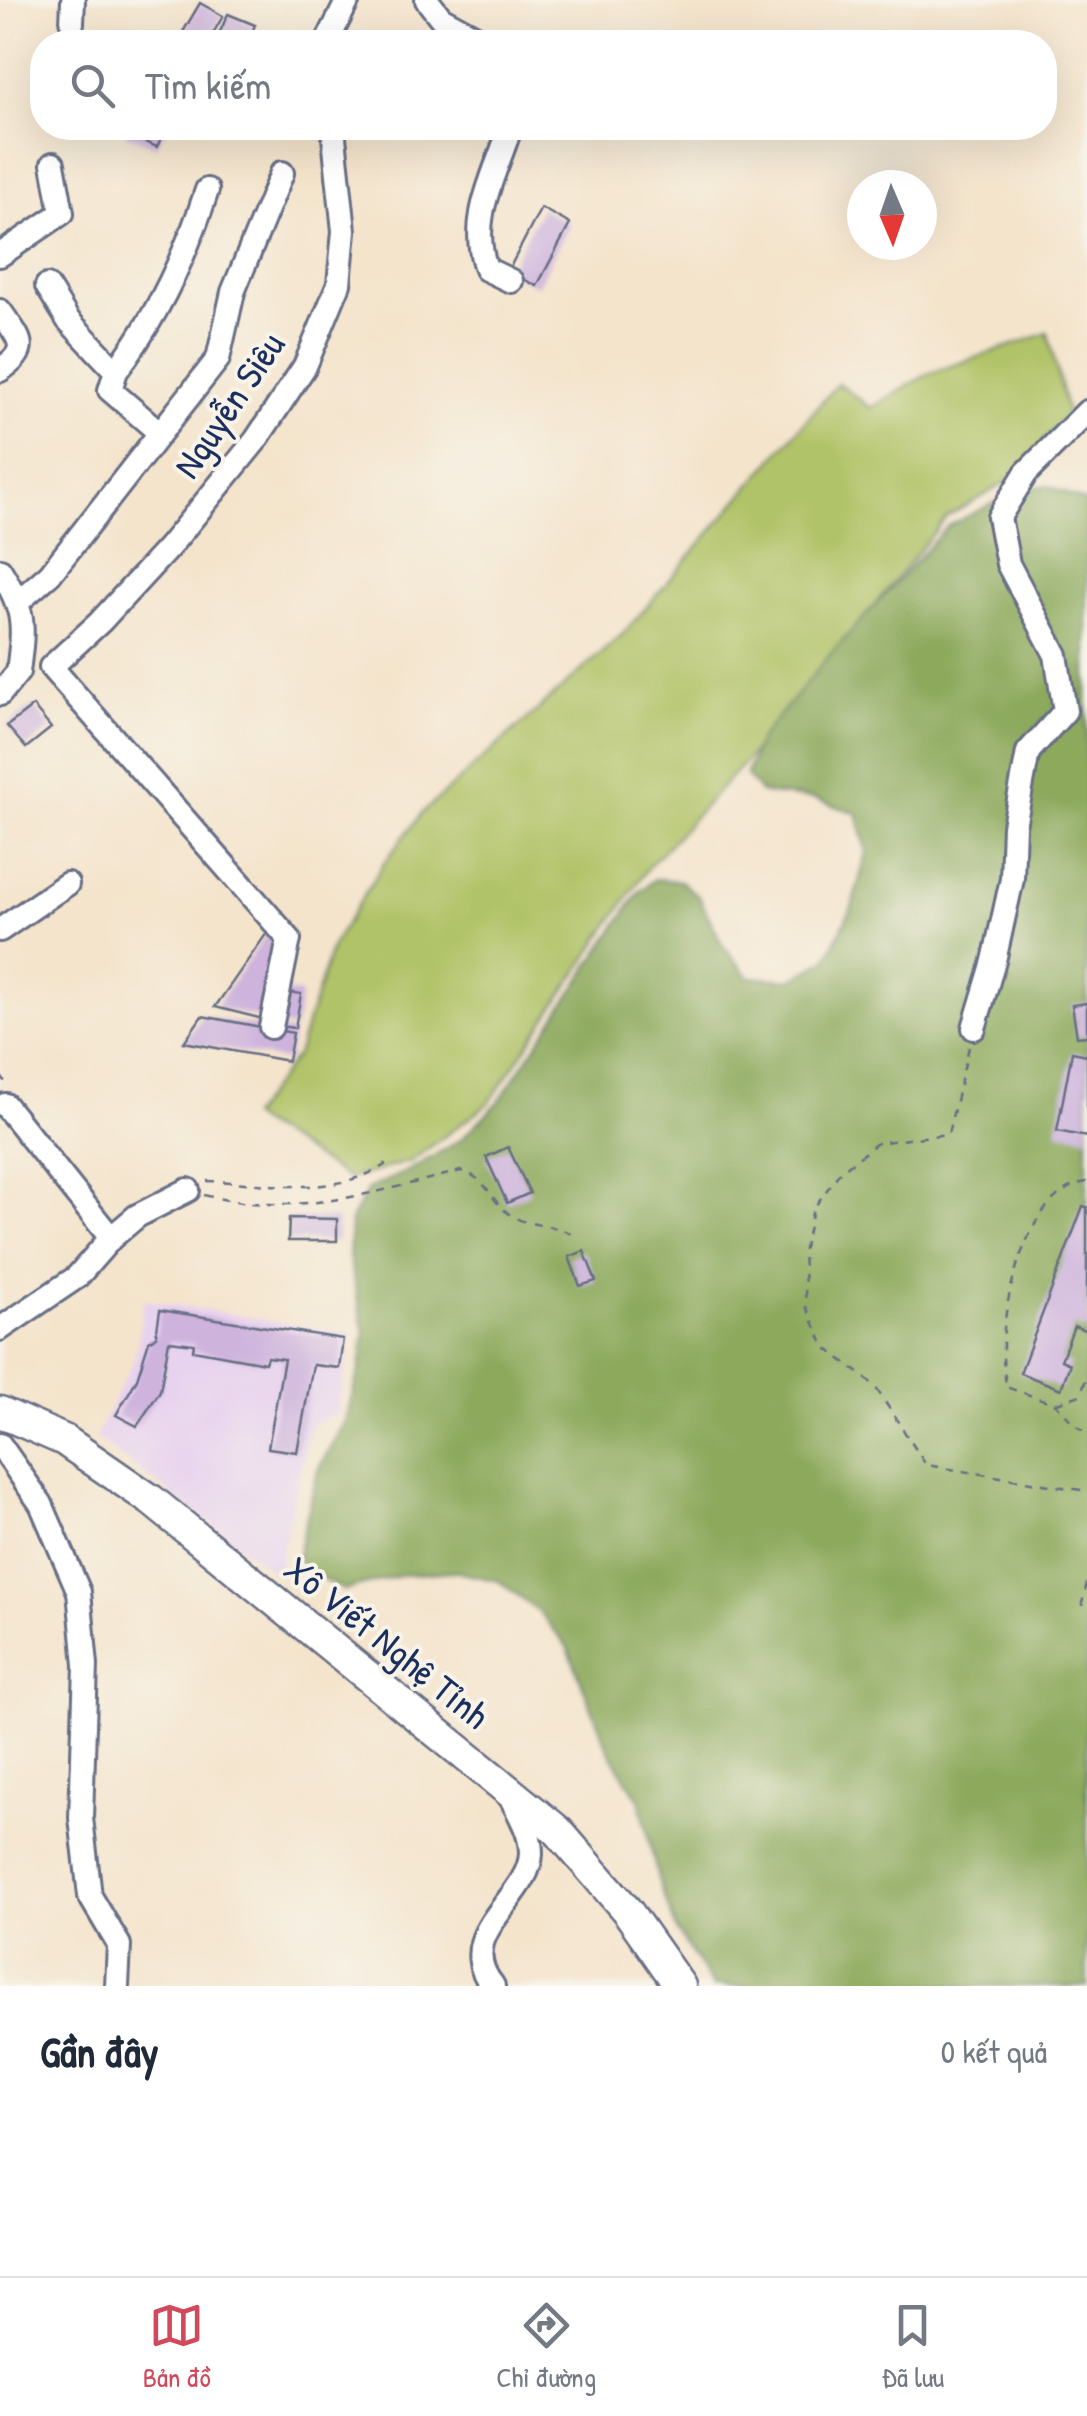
<!DOCTYPE html>
<html lang="vi">
<head>
<meta charset="utf-8">
<style>
	body { margin:0; font-family:"Patrick Hand",sans-serif; background:#f6f6f7; color:#1f2937 }
	.compass { position:absolute; left:847px; top:170px; width:90px; height:90px; border-radius:50%; background:#fff; box-shadow:0 10px 40px #0002; rotate:178deg }
	.list { margin:0; padding:0; list-style:none }
	h2 { display:flex; justify-content:space-between; align-items:center; height:130px; margin:0; padding:0 40px; font-size:42px }
	h2 small { font-size:32px; font-weight:400; color:#747a83 }
	.icon { flex:none; width:55px; height:55px; fill:none; stroke:currentColor; stroke-width:2; stroke-linecap:round; stroke-linejoin:round }
	.map { position:relative; flex:none; width:1087px; height:1986px; overflow:hidden }
	.search { position:absolute; background:#fff; box-shadow:0 10px 40px #0002; left:30px; right:30px; top:30px; height:110px; display:flex; align-items:center; gap:25px; box-sizing:border-box; padding:0 35px; border-radius:40px; color:#747a83; font-size:38px }
	.sheet { height:290px; background:#fff }
	nav { display:flex; justify-content:space-around; align-items:center; box-sizing:border-box; height:140px; border-top:2px solid #e0e1e3; background:#fff; font-size:28px; color:#747a83 }
	nav a { display:grid; justify-items:center; gap:5px }
	nav .on { color:#d1495b }
	.map>svg:first-child { display:block }
	.built { fill:#e7d2ef }
	.green { fill:#b1c367; stroke:#667962; stroke-width:2.5 }
	.forest { fill:#8ca95c; stroke:#546c5d; stroke-width:2.5 }
	.building { fill:#ceb4dd }
	.lines { fill:none; stroke-linecap:round; stroke-linejoin:round }
	.minor-casing { stroke:#676e84; stroke-width:28 }
	.major-casing { stroke:#676e84; stroke-width:35 }
	.path { stroke:#676e84; stroke-width:2.5; stroke-dasharray:8 8; stroke-linecap:butt }
	.minor { stroke:#fff; stroke-width:22 }
	.major { stroke:#fff; stroke-width:30 }
	.labels { text-anchor:middle; stroke-width:8; stroke-linejoin:round; paint-order:stroke }
	.street-label { font-size:38px; fill:#1b2f5e; stroke:#f7f3e8 }
</style>
</head>
<body>
<div class="map">
<svg width="1087" height="1986" viewBox="0 0 1087 1986">
	<rect width="100%" height="100%" fill="#f7f3e8"/>
	<filter id="ink" filterUnits="userSpaceOnUse"><feTurbulence type="fractalNoise" baseFrequency=".01" numOctaves="2"/><feDisplacementMap in="SourceGraphic" scale="20" xChannelSelector="R" yChannelSelector="G"/><feConvolveMatrix kernelMatrix="1 2 1 2 8 2 1 2 1" color-interpolation-filters="sRGB"/></filter>
	<filter id="wash" filterUnits="userSpaceOnUse"><feTurbulence type="fractalNoise" baseFrequency=".0048" numOctaves="4" result="noise"/><feDisplacementMap in="SourceGraphic" scale="40" xChannelSelector="R" yChannelSelector="G"/><feGaussianBlur stdDeviation="2.25" result="paint"/><feColorMatrix in="noise" values="0 0 0 0 0 0 0 0 0 0 0 0 0 0 0 0 0 1.4 0 .05"/><feComposite in="paint" operator="in"/></filter>
	<g filter="url(#wash)">
		<rect width="100%" height="100%" fill="#f4e4cc"/>
		<path class="built" d="M144 1300 351 1334 338 1413 310 1425 277 1574 95 1437 135 1359Z"/>
		<path class="green" d="M1048 333 1067 414 1010 480 947 517 745 762 648 867 489 1103 411 1161 349 1179 250 1117 297 1055 332 946 384 863 422 813 625 632 838 383 871 408 928 374Z"/>
		<path class="forest" d="M1047 485 1087 503V1986H713L677 1931 658 1879 640 1801 609 1751 568 1648 539 1612 499 1581 453 1571 403 1575 344 1590 312 1574 297 1558 318 1470 345 1421 360 1368 365 1334 349 1257 351 1220 368 1189 414 1168 461 1139 497 1104 639 892 655 879 680 881 699 897 722 944 749 977 791 980 827 959 852 907 867 852 857 813 815 799 761 793 746 775 759 740 834 650 948 526 1016 492Z"/>
		<g id="blocks">
			<path class="building" d="M200 3 223 16 208 42H177Z
				M228 14 255 25 248 42 219 34Z
				M128 128H166L157 147 125 134Z
				M541 208 570 224 537 286 508 271Z
				M33 706 51 728 26 748 7 726Z
				M269 930 281 950 263 1019 215 1007Z
				M283 991 301 994 295 1028 278 1026Z
				M1087 1003V1036L1077 1037 1072 1005Z
				M202 1016 293 1033 288 1061 184 1042Z
				M1072 1052 1087 1055V1137L1057 1131Z
				M508 1147 530 1193 507 1203 486 1157Z
				M1083 1206 1087 1207V1331L1074 1326 1061 1360 1070 1364 1061 1389 1020 1373Z
				M289 1218 337 1219V1241H288Z
				M584 1251 596 1281 580 1286 569 1257Z
				M160 1310 343 1339 339 1368 313 1365 297 1452 268 1448 284 1359 267 1357 265 1363 193 1350 194 1344 169 1341 160 1391 137 1426 116 1415 137 1379 149 1341 156 1336Z"/>
		</g>
	</g>
	<g filter="url(#ink)">
		<use href="#blocks" fill-opacity="0" stroke="#676e84" stroke-width="2.5"/>
		<g class="lines">
			<g class="minor-casing">
				<path id="minor" d="M427 0 441 18 485 42
					M72 23 73 0
					M327 42 348 0
					M510 128C495 176 468 218 486 269L511 281
					M0 255 62 213 53 164
					M47 286 68 320 116 371 110 390 160 433
					M0 311C19 339 33 348 0 370
					M116 371C158 316 186 255 207 190
					M0 570C26 612 24 625 18 672
					M19 601 50 574 218 359 233 292 282 173
					M51 667 100 622 169 547 256 440 305 366 339 284 344 231 333 128
					M51 667 289 939 271 1027
					M0 694 18 672
					M0 930 67 884
					M974 1028 994 961 1012 879 1014 826 1028 752 1065 711 1056 655 1008 564 999 517 1026 473 1087 412
					M5 1105 111 1238
					M0 1329 77 1277 111 1238 137 1216 188 1190
					M0 1445 41 1504 79 1592 86 1665 81 1818 90 1896 119 1945 117 1986
					M493 1986C450 1934 530 1899 531 1853 531 1832 518 1812 509 1794"/>
			</g>
			<g class="major-casing">
				<path id="major" d="M0 1412 64 1440 151 1500 558 1831 628 1912 680 1986"/>
			</g>
			<path class="path" d="M969 1047 948 1134 877 1143 840 1172 813 1209 803 1252 806 1306 824 1346 874 1385 926 1465 1087 1491
				M0 1075 8 1086
				M207 1181C270 1182 328 1199 385 1165L384 1157
				M1087 1182C1029 1189 1003 1298 1003 1347 1002 1360 1005 1374 1006 1387L1056 1404 1075 1425 1087 1433
				M204 1195C297 1218 371 1193 461 1171 488 1178 488 1198 509 1214 526 1227 552 1223 571 1234
				M1057 1403 1080 1395 1087 1377
				M1087 1583 1082 1603 1087 1610"/>
			<use href="#minor" class="minor"/>
			<use href="#major" class="major"/>
		</g>
	</g>
	<g class="labels">
		<g class="street-label">
			<text transform="translate(229 405) rotate(-56)" y="13">Nguyễn Siêu</text>
			<text transform="translate(387 1642) rotate(39)" y="13">Xô Viết Nghệ Tỉnh</text>
		</g>
	</g>
</svg>
<svg class="compass" viewBox="-18 -18 36 36"><path d="M0-13l5 13h-10z" fill="#e53935"/><path d="M0 13l5-13h-10z" fill="#747a83"/></svg>
<div class="search"><svg class="icon" aria-label="search" viewBox="0 0 24 24"><circle cx="10" cy="10" r="6"/><path d="M15 15l6 6"/></svg>Tìm kiếm</div>
</div>
<section class="sheet">
<h2>Gần đây<small>0 kết quả</small></h2>
<ul class="list">
</ul>
</section>
<nav>
<a class="on"><svg class="icon" aria-label="map" viewBox="0 0 24 24"><path d="M3 6l6-2 6 2 6-2v14l-6 2-6-2-6 2zM9 4v14M15 6v14"/></svg>Bản đồ</a>
<a><svg class="icon" aria-label="directions" viewBox="0 0 24 24"><path d="M12 3l9 9-9 9-9-9zM9 14v-3h6M13 9l2 2-2 2"/></svg>Chỉ đường</a>
<a><svg class="icon" aria-label="saved" viewBox="0 0 24 24"><path d="M7 4h10v16l-5-4-5 4z"/></svg>Đã lưu</a>
</nav>
</body>
</html>
